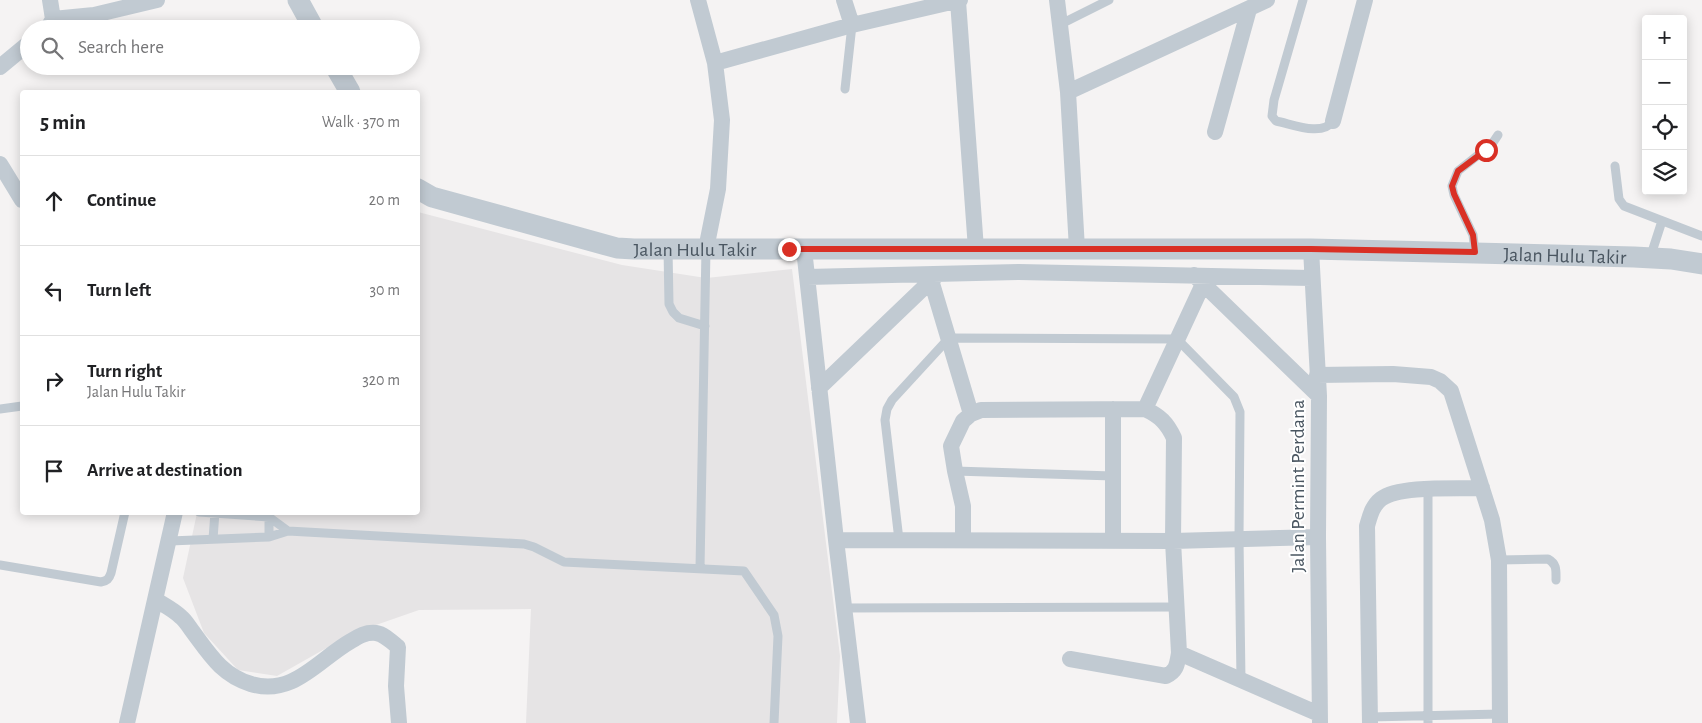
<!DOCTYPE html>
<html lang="en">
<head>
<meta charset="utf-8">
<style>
	body { margin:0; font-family:"Alegreya Sans",sans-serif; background:#f2f2f2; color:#202124 }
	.controls { position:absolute; right:15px; top:15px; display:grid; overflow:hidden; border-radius:5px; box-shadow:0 2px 12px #0003 }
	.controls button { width:45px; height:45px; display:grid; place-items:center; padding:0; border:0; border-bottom:1px solid #e0e0e0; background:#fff; color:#202124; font:25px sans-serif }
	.stop { position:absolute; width:15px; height:15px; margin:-11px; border:4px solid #d93025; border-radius:50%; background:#fff }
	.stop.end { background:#d93025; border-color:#fff; box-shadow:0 1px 5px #0008 }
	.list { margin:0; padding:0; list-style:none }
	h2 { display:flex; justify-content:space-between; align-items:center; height:65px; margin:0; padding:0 20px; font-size:21px }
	h2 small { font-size:16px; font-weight:400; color:#757577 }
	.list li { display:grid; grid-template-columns:32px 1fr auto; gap:15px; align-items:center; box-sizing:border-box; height:90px; padding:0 20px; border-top:1px solid #e0e0e0 }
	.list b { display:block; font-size:19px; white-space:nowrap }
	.list p { margin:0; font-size:16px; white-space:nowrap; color:#757577 }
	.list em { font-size:16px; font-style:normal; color:#757577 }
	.icon { flex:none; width:28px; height:28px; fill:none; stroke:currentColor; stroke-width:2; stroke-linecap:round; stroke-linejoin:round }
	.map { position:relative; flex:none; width:1702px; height:723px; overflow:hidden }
	.search { position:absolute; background:#fff; box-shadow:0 2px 12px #0003; left:20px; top:20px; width:400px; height:55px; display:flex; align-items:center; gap:12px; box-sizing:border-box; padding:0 18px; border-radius:28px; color:#757577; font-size:19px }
	.panel { position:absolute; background:#fff; box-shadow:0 2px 12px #0003; left:20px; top:90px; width:400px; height:425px; border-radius:5px }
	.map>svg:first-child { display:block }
	.education { fill:#e6e4e5 }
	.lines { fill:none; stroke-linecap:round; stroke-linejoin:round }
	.service { stroke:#c1cad2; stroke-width:9 }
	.minor { stroke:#c1cad2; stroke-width:16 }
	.tertiary { stroke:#c1cad2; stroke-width:21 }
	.route { stroke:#d93025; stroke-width:6 }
	.labels { text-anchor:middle; stroke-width:4; stroke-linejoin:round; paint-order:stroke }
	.street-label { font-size:20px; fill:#4a5661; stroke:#fff }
</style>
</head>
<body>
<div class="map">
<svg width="1702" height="723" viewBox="0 0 1702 723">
	<rect width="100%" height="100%" fill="#f5f3f3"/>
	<path class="education" d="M418 212 622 265 706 278 792 269 840 656 837 723H526L531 609 419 610 353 633 277 676 238 670 204 633 183 578 197 513 418 512Z"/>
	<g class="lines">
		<path class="service" d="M1303 0 1274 100 1272 116 1276 121C1292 124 1322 137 1333 121
			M1059 25 1109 0
			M845 89 852 25
			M1615 166 1619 199 1624 206 1702 236
			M668 249 669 304 673 312 679 318 705 326
			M1475 252 1473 235 1454 195 1452 186 1458 171 1492 144 1498 135
			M1650 258 1662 221
			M0 409 22 406
			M955 471 1113 476
			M1428 489V723
			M199 512 269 517 288 531
			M269 537V513
			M213 539 215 512
			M899 540 885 420 887 409 892 400 949 338 1177 339 1234 397 1240 412 1239 539 1241 680
			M170 541 269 537 288 531 524 544 534 547 564 562 744 571 774 615 778 636 774 723
			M1499 560 1548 559C1557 564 1556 570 1556 580
			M0 565 101 582C107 581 109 579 111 573L125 512
			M700 568 706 249
			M844 608 1177 607
			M1370 717 1500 714"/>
		<path class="minor" d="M698 0 715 63
			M844 0 852 25
			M1057 0 1068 92 1267 0
			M958 1 976 249
			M53 19 94 15 157 0
			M47 29 53 19 50 0
			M0 67 29 43
			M1068 92 1077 249
			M1333 121 1365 0
			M1215 132 1249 9
			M0 164 22 200
			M706 249 718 189 722 120 715 63 852 25 960 0
			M804 249 836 540 1173 541 1318 537
			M1311 249 1319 396 1318 537 1320 723
			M1194 275 1319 396
			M807 277 1019 272 1312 278
			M931 280 971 414
			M1317 375 1393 374 1431 377 1440 381 1451 391 1492 520 1499 560 1500 723
			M819 388 938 274
			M1113 409V541
			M1145 409 1203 284
			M836 540 858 723
			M963 540V506L955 471 951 446 963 421 971 414 981 410 1145 409C1160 416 1167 423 1174 438L1173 541 1179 653C1177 664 1177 671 1166 676L1070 659
			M156 600C164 605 174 610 181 617 186 621 189 627 193 632 210 655 222 675 251 684 293 697 319 659 351 641 359 636 366 632 376 633 384 634 392 642 398 647L396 686 399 723
			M1179 653 1319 714
			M127 723 175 512
			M1370 723 1367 526C1370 516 1372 506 1381 499 1399 485 1458 489 1482 488"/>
		<g class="tertiary">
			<path d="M298 0 314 29"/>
			<path d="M335 66 350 92"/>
			<path id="s1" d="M418 189 432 197 617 248 634 249H1311L1634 257 1671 259 1702 264"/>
		</g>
	</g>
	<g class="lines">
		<path class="route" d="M789 249H1311L1475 252 1473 235 1454 194 1452 186 1458 171 1486 150"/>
	</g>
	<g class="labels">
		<g class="street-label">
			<text dy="7" stroke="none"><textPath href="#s1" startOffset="286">Jalan Hulu Takir</textPath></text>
			<text dy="7" stroke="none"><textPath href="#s1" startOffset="1156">Jalan Hulu Takir</textPath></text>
			<text transform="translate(1297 486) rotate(-90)" y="7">Jalan Permint Perdana</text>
		</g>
	</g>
</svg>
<div class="controls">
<button>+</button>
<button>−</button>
<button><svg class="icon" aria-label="locate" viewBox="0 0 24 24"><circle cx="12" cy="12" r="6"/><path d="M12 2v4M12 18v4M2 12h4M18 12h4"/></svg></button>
<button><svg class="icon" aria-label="layers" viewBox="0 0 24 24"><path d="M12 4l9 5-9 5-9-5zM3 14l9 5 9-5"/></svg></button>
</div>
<div class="stop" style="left:1486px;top:150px"></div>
<div class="stop end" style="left:789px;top:249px"></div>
<div class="search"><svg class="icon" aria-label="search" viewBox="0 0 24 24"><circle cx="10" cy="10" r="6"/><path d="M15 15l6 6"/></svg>Search here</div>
<section class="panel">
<h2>5 min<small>Walk · 370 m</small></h2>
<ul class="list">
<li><svg class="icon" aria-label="ahead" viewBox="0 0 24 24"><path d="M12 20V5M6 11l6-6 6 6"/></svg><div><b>Continue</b></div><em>20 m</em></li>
<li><svg class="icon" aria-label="left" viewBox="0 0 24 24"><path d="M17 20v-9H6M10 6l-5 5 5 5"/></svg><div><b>Turn left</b></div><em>30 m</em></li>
<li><svg class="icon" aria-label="right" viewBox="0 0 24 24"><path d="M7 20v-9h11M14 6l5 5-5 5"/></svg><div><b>Turn right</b><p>Jalan Hulu Takir</p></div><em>320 m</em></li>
<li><svg class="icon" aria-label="arrive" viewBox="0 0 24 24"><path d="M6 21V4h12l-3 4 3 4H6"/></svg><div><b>Arrive at destination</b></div></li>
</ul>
</section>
</div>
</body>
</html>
